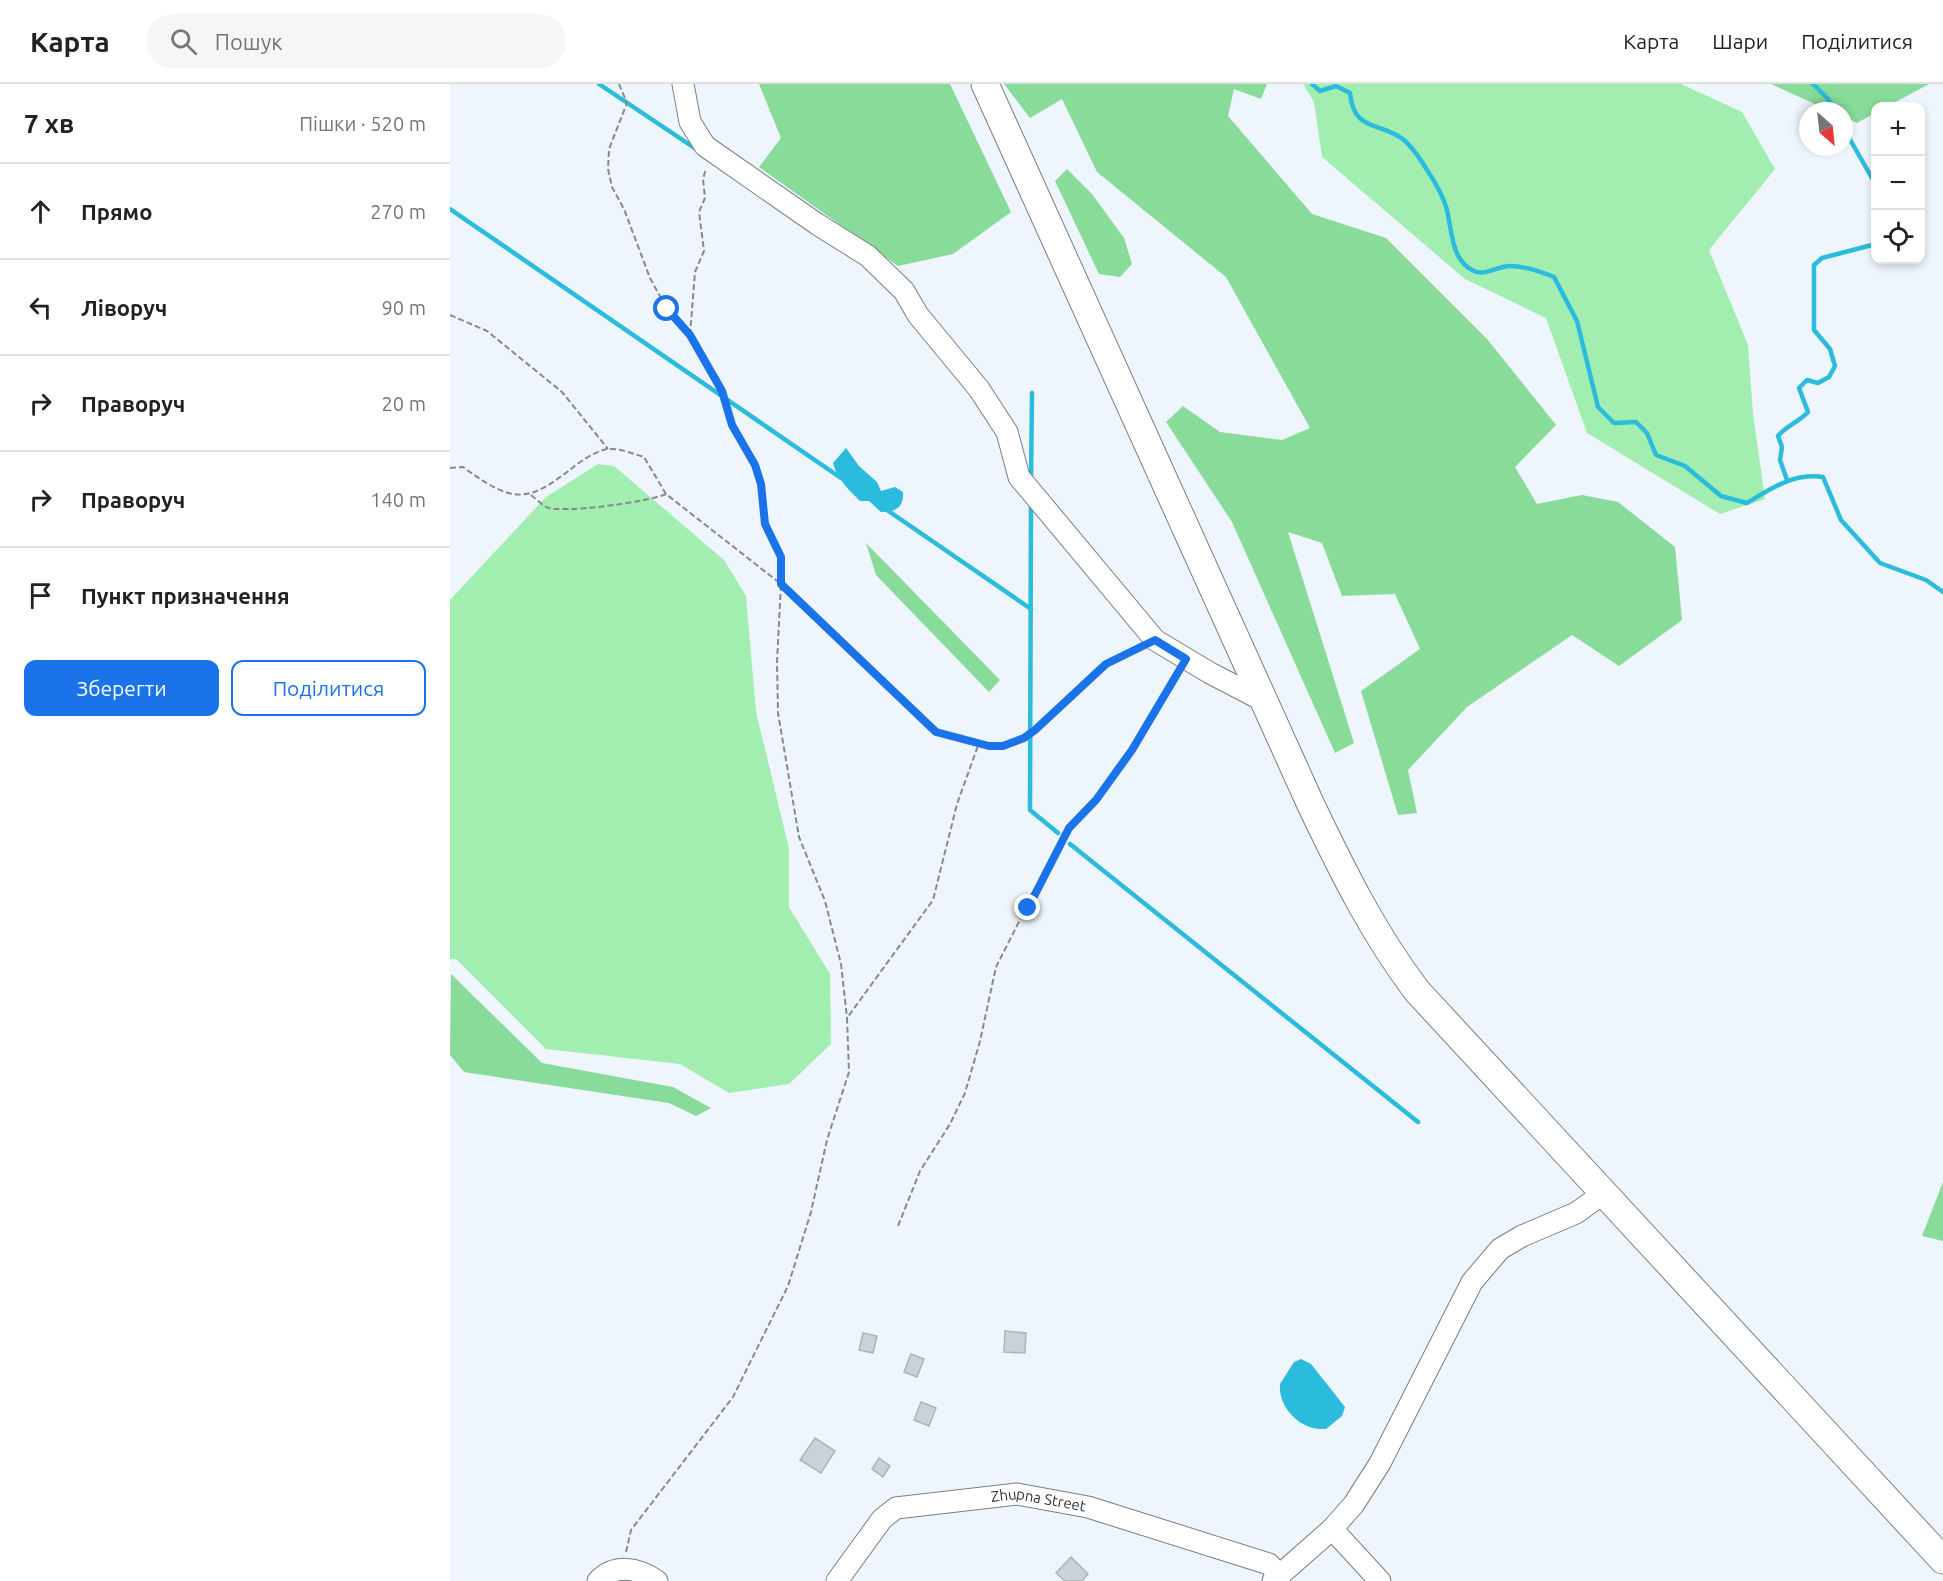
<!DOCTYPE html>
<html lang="uk">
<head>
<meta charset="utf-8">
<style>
	body { margin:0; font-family:Ubuntu,sans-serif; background:#f6f6f6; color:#222 }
	.controls { position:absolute; right:18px; top:18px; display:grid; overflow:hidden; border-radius:12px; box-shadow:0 3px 9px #0003 }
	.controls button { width:54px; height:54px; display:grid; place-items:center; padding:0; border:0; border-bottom:2px solid #e0e0e0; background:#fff; color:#222; font:30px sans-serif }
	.compass { position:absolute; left:1349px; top:18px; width:54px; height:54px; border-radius:50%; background:#fff; box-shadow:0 3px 9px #0003; rotate:153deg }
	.stop { position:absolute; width:18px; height:18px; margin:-14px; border:4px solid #1a73e8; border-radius:50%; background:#fff }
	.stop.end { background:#1a73e8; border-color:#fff; box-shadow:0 2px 6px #0008 }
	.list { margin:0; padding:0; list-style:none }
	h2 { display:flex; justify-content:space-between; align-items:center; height:78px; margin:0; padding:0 24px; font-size:26px }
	h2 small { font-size:20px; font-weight:400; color:#767676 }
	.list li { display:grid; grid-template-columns:39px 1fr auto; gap:18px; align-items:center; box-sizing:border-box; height:96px; padding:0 24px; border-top:2px solid #e0e0e0 }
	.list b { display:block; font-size:22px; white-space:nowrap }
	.list em { font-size:20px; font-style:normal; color:#767676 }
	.actions { display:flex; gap:12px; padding:18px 24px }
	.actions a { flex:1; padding:14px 0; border:2px solid #1a73e8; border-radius:12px; text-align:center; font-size:21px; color:#1a73e8 }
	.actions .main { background:#1a73e8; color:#fff }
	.icon { flex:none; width:33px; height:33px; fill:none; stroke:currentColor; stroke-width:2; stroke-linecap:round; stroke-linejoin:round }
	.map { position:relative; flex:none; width:1493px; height:1497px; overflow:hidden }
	header { display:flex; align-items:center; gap:36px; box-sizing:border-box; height:84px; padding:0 30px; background:#fff; border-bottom:2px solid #e0e0e0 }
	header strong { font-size:28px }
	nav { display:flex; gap:33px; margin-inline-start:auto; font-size:21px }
	.search { width:420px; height:54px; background:#f6f6f6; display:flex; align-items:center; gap:15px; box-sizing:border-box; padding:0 21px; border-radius:33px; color:#767676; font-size:22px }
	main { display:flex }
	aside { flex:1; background:#fff }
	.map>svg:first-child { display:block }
	.green { fill:#a1eeb0 }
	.forest { fill:#88db99 }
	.water { fill:#2bbbdd }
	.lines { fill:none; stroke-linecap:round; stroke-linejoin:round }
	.stream { stroke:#2bbbdd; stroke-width:4.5 }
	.building { fill:#cbd1d8; stroke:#adb3ba; stroke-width:1.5 }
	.minor-casing { stroke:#787e85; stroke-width:23 }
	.major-casing { stroke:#787e85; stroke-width:29 }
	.path { stroke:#868a8f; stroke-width:2; stroke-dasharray:6 3; stroke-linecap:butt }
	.minor { stroke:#fff; stroke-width:21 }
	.major { stroke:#fff; stroke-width:27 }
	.route { stroke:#1a73e8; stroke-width:8 }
	.labels { text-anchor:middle; stroke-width:6; stroke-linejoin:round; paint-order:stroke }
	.street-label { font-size:15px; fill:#303336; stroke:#fff }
</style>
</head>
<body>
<header>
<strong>Карта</strong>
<div class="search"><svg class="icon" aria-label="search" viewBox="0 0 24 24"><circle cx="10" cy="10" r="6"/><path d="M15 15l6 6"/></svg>Пошук</div>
<nav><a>Карта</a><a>Шари</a><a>Поділитися</a></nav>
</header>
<main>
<aside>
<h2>7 хв<small>Пішки · 520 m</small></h2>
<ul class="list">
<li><svg class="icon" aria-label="ahead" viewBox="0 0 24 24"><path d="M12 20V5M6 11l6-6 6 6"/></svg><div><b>Прямо</b></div><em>270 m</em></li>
<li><svg class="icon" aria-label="left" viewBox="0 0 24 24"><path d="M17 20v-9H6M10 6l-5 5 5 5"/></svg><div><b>Ліворуч</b></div><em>90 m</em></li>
<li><svg class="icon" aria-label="right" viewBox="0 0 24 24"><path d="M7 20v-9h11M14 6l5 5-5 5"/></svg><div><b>Праворуч</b></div><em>20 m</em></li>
<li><svg class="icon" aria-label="right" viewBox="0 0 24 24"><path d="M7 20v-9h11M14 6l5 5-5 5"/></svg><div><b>Праворуч</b></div><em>140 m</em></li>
<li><svg class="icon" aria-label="arrive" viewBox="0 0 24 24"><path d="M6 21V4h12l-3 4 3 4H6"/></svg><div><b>Пункт призначення</b></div></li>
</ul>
<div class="actions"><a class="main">Зберегти</a><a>Поділитися</a></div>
</aside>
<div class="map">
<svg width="1493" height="1497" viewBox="0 0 1493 1497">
	<rect width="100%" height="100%" fill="#eef5fc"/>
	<path class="green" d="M853 0H1231L1292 28 1325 85 1259 166 1298 261 1303 330 1315 415 1270 430 1137 349 1096 234 1015 195 872 73 864 18Z
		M148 380 164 382 274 476 296 512 306 628 339 764V823L380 890 381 960 339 1000 279 1009 230 980 96 965 6 875H0V516L96 413Z"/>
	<path class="forest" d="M309 0H500L561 128 503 170 448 182 309 83 331 54Z
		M554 0H817L811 15 784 5 778 32 862 130 936 154 1037 255 1106 341 1065 383 1087 420 1132 411 1168 418 1225 463 1232 536 1169 582 1122 551 1017 623 958 686 967 729 948 731 911 607 970 565 945 510 892 512 872 459 838 448 904 659 885 669 782 438 716 338 733 322 770 348 832 356 860 344 776 193 647 88 612 15 580 34Z
		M1321 0H1479L1438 22H1426L1425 29 1407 39 1394 33V27H1380Z
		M617 85 642 110 674 154 682 180 670 193 649 190 605 97Z
		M416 459 550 596 539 608 426 491Z
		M1 890 92 979 223 1003 261 1024 246 1032 219 1019 14 988 0 971Z
		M1493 1098V1157L1472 1152Z"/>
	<path class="water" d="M396 364 409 382 427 398 431 407 445 403 453 408C454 424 445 428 431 428L419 417H410C398 405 387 395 383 379Z
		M851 1275 861 1280 895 1323 892 1332 876 1345C851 1347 828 1324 830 1300L844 1278Z"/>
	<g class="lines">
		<path class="stream" d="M149 0 249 67
			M862 0 870 7 886 2 900 9C904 49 930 37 954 56 963 64 973 79 979 89 986 99 994 115 997 126 1002 146 1001 177 1024 187 1036 192 1048 182 1060 182 1075 182 1089 187 1104 193L1127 237 1148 323 1164 339 1186 338 1197 349 1206 371 1235 382 1271 412 1297 419C1322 404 1343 389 1373 393L1391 436 1430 479 1476 496 1493 508
			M1363 0 1378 15 1385 27
			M1394 45 1426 101
			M0 125 391 394
			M581 396 582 309
			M1337 396 1330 376 1332 363 1328 352C1337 341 1349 338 1358 328L1349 304 1357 296 1368 299 1379 293 1385 282 1380 265 1364 246V181L1372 174 1426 160
			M581 419 580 726 608 749
			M437 426 581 525
			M620 760 968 1038"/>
	</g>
	<path class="building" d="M555 1247 576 1249 575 1269 554 1268Z
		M413 1249 427 1252 423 1269 409 1266Z
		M461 1270 474 1275 467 1293 454 1288Z
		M471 1318 486 1324 479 1342 464 1336Z
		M365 1354 385 1367 371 1389 350 1376Z
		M429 1374 440 1382 433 1393 422 1385Z
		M621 1473 638 1490 632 1497H615L606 1489Z"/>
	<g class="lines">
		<g class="minor-casing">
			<g id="minor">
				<path d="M233 0 240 38 255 62 367 140 418 172 454 207 468 231 529 305 557 348 569 393 705 556 760 589 814 617"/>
				<path d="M882 1445 930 1497"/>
				<path d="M148 1497C165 1479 189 1484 207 1497"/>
				<path id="s1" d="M387 1497 432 1435 446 1424 567 1410 638 1423 819 1480 830 1492"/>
				<path d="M823 1497 882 1445 904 1420 930 1379 1022 1198 1050 1165 1072 1152 1126 1129 1154 1109"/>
			</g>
		</g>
		<g class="major-casing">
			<path id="major" d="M535 0 861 721C892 786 923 849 967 907L1493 1476"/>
		</g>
		<path class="path" d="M169 0 177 19 159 65 158 85 162 103 174 125 200 194 217 225 240 251 272 307 282 341 305 380 311 400 316 440 331 473V500L486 648 539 661 553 662 585 646 656 580 688 564
			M0 231 37 247 112 308 158 365
			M240 251 245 188 254 167 249 128 255 114 253 95 256 85
			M0 384 13 383C64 420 77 420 126 381 134 375 148 366 158 365 169 364 184 370 194 373L216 410 331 500 327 578 328 629 349 753 375 817 391 880 397 934
			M81 411C86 415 91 420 96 423 112 430 198 418 216 410
			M448 1142 470 1087 500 1040 515 1009 530 957 546 883 608 761C619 743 634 731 647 715 678 677 702 633 727 591
			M176 1468 181 1446 283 1313 338 1202 361 1128 377 1056 399 988 397 934 483 816 507 720 529 659"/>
		<use href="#minor" class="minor"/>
		<use href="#major" class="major"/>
	</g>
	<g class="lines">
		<path class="route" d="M217 225 240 251 272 307 282 341 305 381 311 400 315 440 331 473V500L486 648 539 662H553L574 654 585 646 656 580 705 556 736 575 682 666 646 716 619 744 578 824"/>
	</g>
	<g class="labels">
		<g class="street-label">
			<text dy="5" stroke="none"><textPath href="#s1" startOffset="238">Zhupna Street</textPath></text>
		</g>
	</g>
</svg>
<div class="controls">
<button>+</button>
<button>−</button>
<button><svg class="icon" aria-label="locate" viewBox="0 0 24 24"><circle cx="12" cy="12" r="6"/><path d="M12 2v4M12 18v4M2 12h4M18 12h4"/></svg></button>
</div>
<svg class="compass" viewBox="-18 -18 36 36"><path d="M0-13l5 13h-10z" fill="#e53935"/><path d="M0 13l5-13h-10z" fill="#767676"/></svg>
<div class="stop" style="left:217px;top:225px"></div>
<div class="stop end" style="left:578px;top:824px"></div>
</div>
</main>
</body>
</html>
